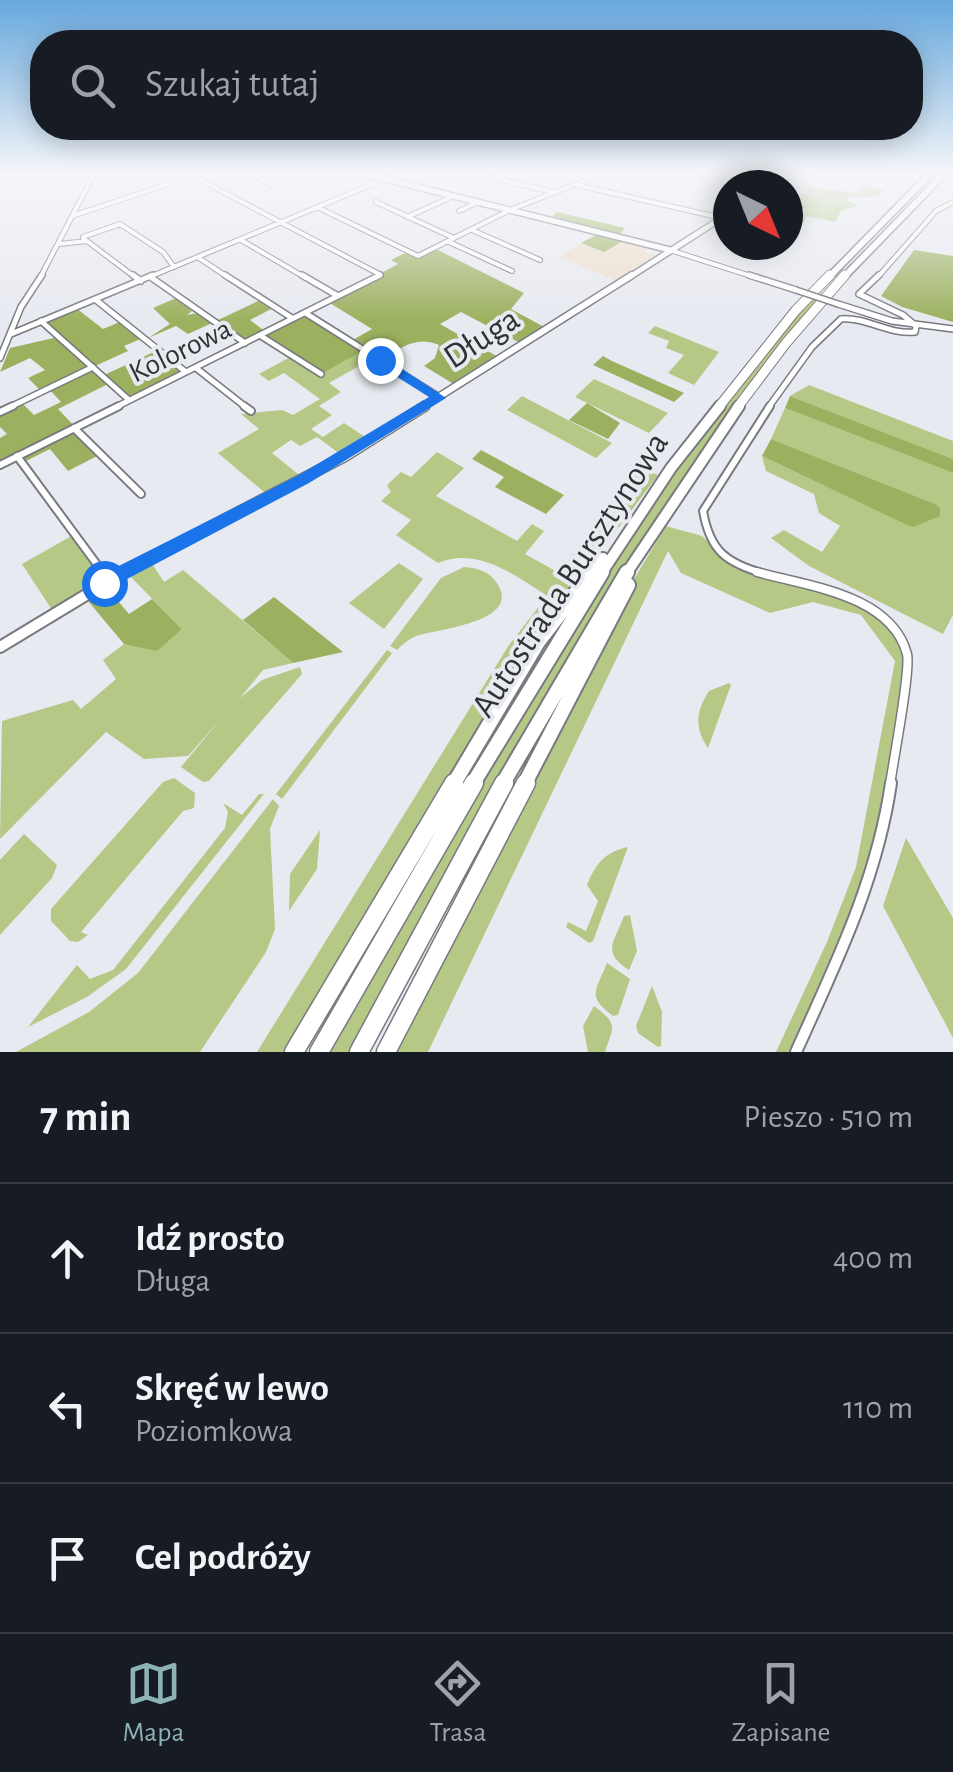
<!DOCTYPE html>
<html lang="pl">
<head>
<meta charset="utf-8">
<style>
	body { margin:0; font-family:"Alegreya Sans",sans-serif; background:#20242c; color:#f1f3f6 }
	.compass { position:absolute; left:713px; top:170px; width:90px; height:90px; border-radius:50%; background:#171b24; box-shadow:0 5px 25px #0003; rotate:137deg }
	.stop { position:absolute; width:30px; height:30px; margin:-22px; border:8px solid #1a73e8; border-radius:50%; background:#fff }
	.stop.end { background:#1a73e8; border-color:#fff; box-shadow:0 2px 10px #0008 }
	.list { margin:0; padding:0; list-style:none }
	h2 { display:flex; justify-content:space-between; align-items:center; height:130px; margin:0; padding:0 40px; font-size:42px }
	h2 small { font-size:32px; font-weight:400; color:#9ea1a6 }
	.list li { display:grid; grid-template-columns:65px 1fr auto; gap:30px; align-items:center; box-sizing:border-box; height:150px; padding:0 40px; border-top:2px solid #363941 }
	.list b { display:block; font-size:38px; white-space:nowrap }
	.list p { margin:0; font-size:32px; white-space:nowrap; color:#9ea1a6 }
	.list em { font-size:32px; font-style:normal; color:#9ea1a6 }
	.icon { flex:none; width:55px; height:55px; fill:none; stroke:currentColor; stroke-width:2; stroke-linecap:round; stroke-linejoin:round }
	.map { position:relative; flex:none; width:953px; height:1052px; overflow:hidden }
	.search { position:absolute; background:#171b24; box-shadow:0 5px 25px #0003; left:30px; right:30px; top:30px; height:110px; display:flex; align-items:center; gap:25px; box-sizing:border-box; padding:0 35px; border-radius:40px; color:#9ea1a6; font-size:38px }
	.sheet { height:580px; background:#171b24 }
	nav { display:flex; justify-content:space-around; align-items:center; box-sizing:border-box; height:140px; border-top:2px solid #363941; background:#171b24; font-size:28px; color:#9ea1a6 }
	nav a { display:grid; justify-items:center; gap:5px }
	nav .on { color:#8eb3b5 }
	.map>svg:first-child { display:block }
	.education { fill:#eddecb }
	.green { fill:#b5c885 }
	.forest { fill:#9cb15f }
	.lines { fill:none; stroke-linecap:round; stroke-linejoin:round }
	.street-far4-casing { stroke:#787a80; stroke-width:6 }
	.street-far3-casing { stroke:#787a80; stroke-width:8 }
	.street-far2-casing { stroke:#787a80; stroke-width:10 }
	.street-far1-casing { stroke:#787a80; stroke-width:11 }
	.street-casing { stroke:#787a80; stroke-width:14 }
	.secondary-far3-casing { stroke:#787a80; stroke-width:8 }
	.secondary-far2-casing { stroke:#787a80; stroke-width:9 }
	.secondary-far1-casing { stroke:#787a80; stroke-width:12 }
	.secondary-casing { stroke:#787a80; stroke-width:14 }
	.highway-far4-casing { stroke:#787a80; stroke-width:9 }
	.highway-far3-casing { stroke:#787a80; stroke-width:11 }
	.highway-far2-casing { stroke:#787a80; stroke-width:14 }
	.highway-far1-casing { stroke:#787a80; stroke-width:18 }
	.highway-casing { stroke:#787a80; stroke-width:21 }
	.street-far4 { stroke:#fff; stroke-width:4 }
	.street-far3 { stroke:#fff; stroke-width:5 }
	.street-far2 { stroke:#fff; stroke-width:6 }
	.street-far1 { stroke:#fff; stroke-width:8 }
	.street { stroke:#fff; stroke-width:10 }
	.secondary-far3 { stroke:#fff; stroke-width:5 }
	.secondary-far2 { stroke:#fff; stroke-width:6 }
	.secondary-far1 { stroke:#fff; stroke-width:9 }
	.secondary { stroke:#fff; stroke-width:10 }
	.highway-far4 { stroke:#fff; stroke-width:6 }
	.highway-far3 { stroke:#fff; stroke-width:9 }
	.highway-far2 { stroke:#fff; stroke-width:10 }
	.highway-far1 { stroke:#fff; stroke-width:14 }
	.highway { stroke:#fff; stroke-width:18 }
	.street-bridge-casing { stroke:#787a80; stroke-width:8; stroke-linecap:butt }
	.street-bridge { stroke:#fff; stroke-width:5 }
	.route { fill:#1a73e8 }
	.labels { text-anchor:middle; stroke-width:8; stroke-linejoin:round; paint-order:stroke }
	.far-street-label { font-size:30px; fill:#313234; stroke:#e8eaf1 }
	.street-label { font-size:35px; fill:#313234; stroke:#e8eaf1 }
</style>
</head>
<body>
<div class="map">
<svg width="953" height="1052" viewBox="0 0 953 1052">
	<rect width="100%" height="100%" fill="#e8eaf1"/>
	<path class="education" d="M624 240 649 247 645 252 656 256 617 281 560 257 581 243 604 252Z"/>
	<path class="green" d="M862 185 884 190 877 197H847V201L859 205 841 211 835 222 807 216 803 224 788 221V210L802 213 804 208 789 204 794 194 815 195 806 192 808 187 859 193Z
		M812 297 819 300 724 420 616 582 351 1052H328C428 875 525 696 637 527 690 446 751 372 812 297Z
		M655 326 719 352 694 385 668 373 684 355 666 348 669 341 648 333Z
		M364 350 375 357 329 383 341 392 319 406 332 415 311 429 323 437 344 423 371 441 344 457 317 437 300 446 291 440 272 453 304 479 270 497 218 453 259 429 241 414 282 410 293 415 320 399 284 373 269 381 259 374 292 356Z
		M594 379 668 413 649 433 575 397Z
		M809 385 953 441V459L790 396Z
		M522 396 612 443 596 458 507 410Z
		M785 408 953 473V615L943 634 809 566 771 538 784 530 822 552 840 526 819 513 814 494 766 471 762 456 913 527 933 503 771 439Z
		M437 452 464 468 436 496 517 541 532 524 544 531 525 554 559 573 637 467 658 475 553 615 286 1052H257L509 645 547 596C515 575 477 546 438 563L396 535 411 520 381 501 391 492 387 485 401 472 411 477Z
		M666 526C673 529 700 534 703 537 716 547 721 560 737 568 792 592 889 585 905 660L879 830 866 874 790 1052H776L827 942 856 867 895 661 861 615 813 602 770 613 681 573 668 551 428 1052H393L590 673 634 579Z
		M75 534 108 580 54 613 22 564Z
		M149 559 164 582 183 570 293 663 263 670 240 698 262 680 300 667 302 674 209 781 203 782 181 767 219 721 188 756 144 759 106 732 0 839 2 721 73 700 81 709 116 679 103 660 124 644 153 647 182 629 125 571Z
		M399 563 423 579 384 629 349 603Z
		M464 567C475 568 485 570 493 578 531 622 435 629 416 636 408 640 403 644 397 650L390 646 441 578Z
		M387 650 392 653 282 799 276 794Z
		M729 683 731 685 708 748C694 728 696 711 709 691Z
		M174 778 195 793 194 808 183 811 81 932 88 935 78 942 70 941 51 921V909L163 782Z
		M259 794H264L126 969 87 997 28 1027 77 965 90 979 113 970 225 828 228 812 223 803 242 815Z
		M273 799 279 806 270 829 275 929 266 952 200 1052H16L89 1012 138 973Z
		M320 830 317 869 289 911 290 874Z
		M24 834 57 865 52 878 0 935V860Z
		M906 838 953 918V1038L883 906Z
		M628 847 593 941 589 943 566 927 568 922 586 931 598 901 587 885C596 863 605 852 628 847Z
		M630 915 637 951 629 970C601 952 614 943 624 916Z
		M607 963 630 979 618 1015 613 1016C586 996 596 991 607 963Z
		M652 986 662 1012 661 1046 658 1047 638 1033 636 1026Z
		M594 1006C618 1024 614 1025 605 1052H588L583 1026Z"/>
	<path class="forest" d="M557 212 625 228 618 237 626 239 604 252 581 243 598 234 549 220Z
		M434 248 524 293 511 309 546 328 522 344 461 312 440 324 500 358 457 386 424 366 435 358 439 345C416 335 401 348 380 360L364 350 321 374 261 336 245 343 214 322 260 300 273 308 250 320 266 332 306 313 351 341 372 329 328 302 398 264 391 260 407 252 416 257Z
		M914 250 953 256V322L902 307 881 296Z
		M176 298 192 311 187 315 198 313 212 323 188 334 176 326 148 338 170 324 153 308Z
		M76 308 103 329 122 321 143 338 124 346 128 351 93 367 102 376 158 350 186 372 129 400 110 383 58 409 101 454 68 471 50 449 22 463 17 456 0 463V438L7 434 0 427V414L22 403 34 415 61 402 48 388 41 391 28 378 45 370 30 358 0 372 10 348 58 337 42 322Z
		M603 356 612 361 684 393 674 402 593 365Z
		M790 396 953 459V473L785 408Z
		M587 403 620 423 608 439 569 420Z
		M771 439 933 503 940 508V516L913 527 903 523 762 456Z
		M481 450 564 495 546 514 495 487 504 477 472 459Z
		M103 583 129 614 152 599 182 629 157 651 124 644 83 595Z
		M274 597 343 652 293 663 243 620Z"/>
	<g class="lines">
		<g class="street-far4-casing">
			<path id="street-far4" d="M249 174 272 185
				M477 174 553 192
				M575 174 591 177
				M193 176 379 274
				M577 185 722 218
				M376 202 454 238
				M319 208 418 256 510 210 601 174
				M459 211 478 202
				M72 216 199 174
				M407 217 454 196
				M472 230 540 260
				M83 237 120 224 163 252 174 267
				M83 238 136 278
				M241 240 306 278
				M449 242 512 271
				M59 244 87 241
				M670 250 757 278
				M199 258 229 278
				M40 278 94 174
				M147 278 397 174
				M375 278 380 275
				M877 278 936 211 953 202"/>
		</g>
		<g class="street-far3-casing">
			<path id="street-far3" d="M133 275 141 281
				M225 275 292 318
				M302 275 338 296
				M749 275 796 290
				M152 278 245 343
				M96 300 186 372
				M838 304 892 321 953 329
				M307 314 439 397
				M41 321 129 400
				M11 334 153 275
				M261 336 321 374
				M0 358 21 307 42 275
				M196 368 247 408
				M8 408 93 367
				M114 408 380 275
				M768 408 812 347 841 319C867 317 889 335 915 332L916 326 903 315 859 294 879 275"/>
		</g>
		<g class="street-far2-casing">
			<path id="street-far2" d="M244 406 251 411
				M0 412 13 406
				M74 428 141 494
				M17 456 104 574
				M0 465 119 406
				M765 574C726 563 710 551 703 511L770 406"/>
		</g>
		<g class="street-far1-casing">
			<path id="street-far1" d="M102 572 108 580
				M757 572C806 586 891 594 907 654 911 670 893 762 890 785"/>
		</g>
		<g class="street-casing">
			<path id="street" d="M796 1052C836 963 877 880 891 783"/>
		</g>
		<g class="secondary-far3-casing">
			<path id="secondary-far3" d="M365 174 670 250
				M774 185 793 174
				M628 278 728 214"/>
		</g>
		<g class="secondary-far2-casing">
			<path id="secondary-far2" d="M421 408 632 275"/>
		</g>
		<g class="secondary-far1-casing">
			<path id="secondary-far1" d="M119 574 344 457 425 406"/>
		</g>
		<g class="secondary-casing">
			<path id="secondary" d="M0 647 124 572"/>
		</g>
		<g class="highway-far4-casing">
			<path id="highway-far4" d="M828 278 930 174
				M843 278 944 174"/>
		</g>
		<g class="highway-far3-casing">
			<path id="highway-far3" d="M718 408 796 310 830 275
				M737 408 786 343 845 275"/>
		</g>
		<g class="highway-far2-casing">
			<path id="highway-far2" d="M591 574 603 558
				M601 574 671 468 720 406
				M626 574 739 406"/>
		</g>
		<g class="highway-far1-casing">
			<path id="highway-far1" d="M453 785 538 642 592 572
				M472 785 602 572
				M502 785 627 572
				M524 785 628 585"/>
		</g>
		<g class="highway-casing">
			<path id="highway" d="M294 1052 454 783
				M319 1052 474 783
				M359 1052 504 783
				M386 1052 526 783"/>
		</g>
		<use href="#street-far4" class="street-far4"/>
		<use href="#street-far3" class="street-far3"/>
		<use href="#street-far2" class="street-far2"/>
		<use href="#street-far1" class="street-far1"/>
		<use href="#street" class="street"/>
		<use href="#secondary-far3" class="secondary-far3"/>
		<use href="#secondary-far2" class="secondary-far2"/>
		<use href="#secondary-far1" class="secondary-far1"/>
		<use href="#secondary" class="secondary"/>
		<use href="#highway-far4" class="highway-far4"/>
		<use href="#highway-far3" class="highway-far3"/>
		<use href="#highway-far2" class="highway-far2"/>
		<use href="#highway-far1" class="highway-far1"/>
		<use href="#highway" class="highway"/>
		<g class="street-bridge-casing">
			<path id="street-bridge" d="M796 290 838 304"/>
		</g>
		<use href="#street-bridge" class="street-bridge"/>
	</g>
	<linearGradient id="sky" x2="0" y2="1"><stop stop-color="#67a8dd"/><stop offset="0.54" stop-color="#f5f6f9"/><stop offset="1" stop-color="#f5f6f9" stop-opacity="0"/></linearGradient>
	<rect width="953" height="321" fill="url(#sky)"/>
	<path class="route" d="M375 357H384L446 398 309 483 110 588H97V577L299 475 429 397 375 363Z"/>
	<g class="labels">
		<g class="far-street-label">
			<text transform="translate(180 350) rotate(-26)" y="10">Kolorowa</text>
		</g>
		<g class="street-label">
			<text transform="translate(481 337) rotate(-33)" y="12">Długa</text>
			<text transform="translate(569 574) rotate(-57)" y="12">Autostrada Bursztynowa</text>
		</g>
	</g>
</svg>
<svg class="compass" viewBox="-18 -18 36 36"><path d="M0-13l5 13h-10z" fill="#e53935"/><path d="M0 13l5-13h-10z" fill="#9ea1a6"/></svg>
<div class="stop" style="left:104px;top:583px"></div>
<div class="stop end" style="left:380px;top:360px"></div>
<div class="search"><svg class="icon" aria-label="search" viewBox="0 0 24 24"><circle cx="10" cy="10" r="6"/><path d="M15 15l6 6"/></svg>Szukaj tutaj</div>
</div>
<section class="sheet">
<h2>7 min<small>Pieszo · 510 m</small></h2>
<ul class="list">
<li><svg class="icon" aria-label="ahead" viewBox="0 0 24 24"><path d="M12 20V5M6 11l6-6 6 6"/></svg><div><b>Idź prosto</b><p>Długa</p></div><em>400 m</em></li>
<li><svg class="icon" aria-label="left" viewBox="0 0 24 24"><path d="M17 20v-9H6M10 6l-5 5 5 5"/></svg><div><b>Skręć w lewo</b><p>Poziomkowa</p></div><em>110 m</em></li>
<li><svg class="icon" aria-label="arrive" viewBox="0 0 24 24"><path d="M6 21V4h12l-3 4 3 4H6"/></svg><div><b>Cel podróży</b></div></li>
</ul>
</section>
<nav>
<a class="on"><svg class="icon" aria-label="map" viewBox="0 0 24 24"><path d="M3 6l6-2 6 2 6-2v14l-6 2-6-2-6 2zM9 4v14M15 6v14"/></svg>Mapa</a>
<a><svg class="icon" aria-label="directions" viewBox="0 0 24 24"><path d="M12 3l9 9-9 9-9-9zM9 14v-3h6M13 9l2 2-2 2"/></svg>Trasa</a>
<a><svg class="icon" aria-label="saved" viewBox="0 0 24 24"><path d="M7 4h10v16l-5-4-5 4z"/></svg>Zapisane</a>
</nav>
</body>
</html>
